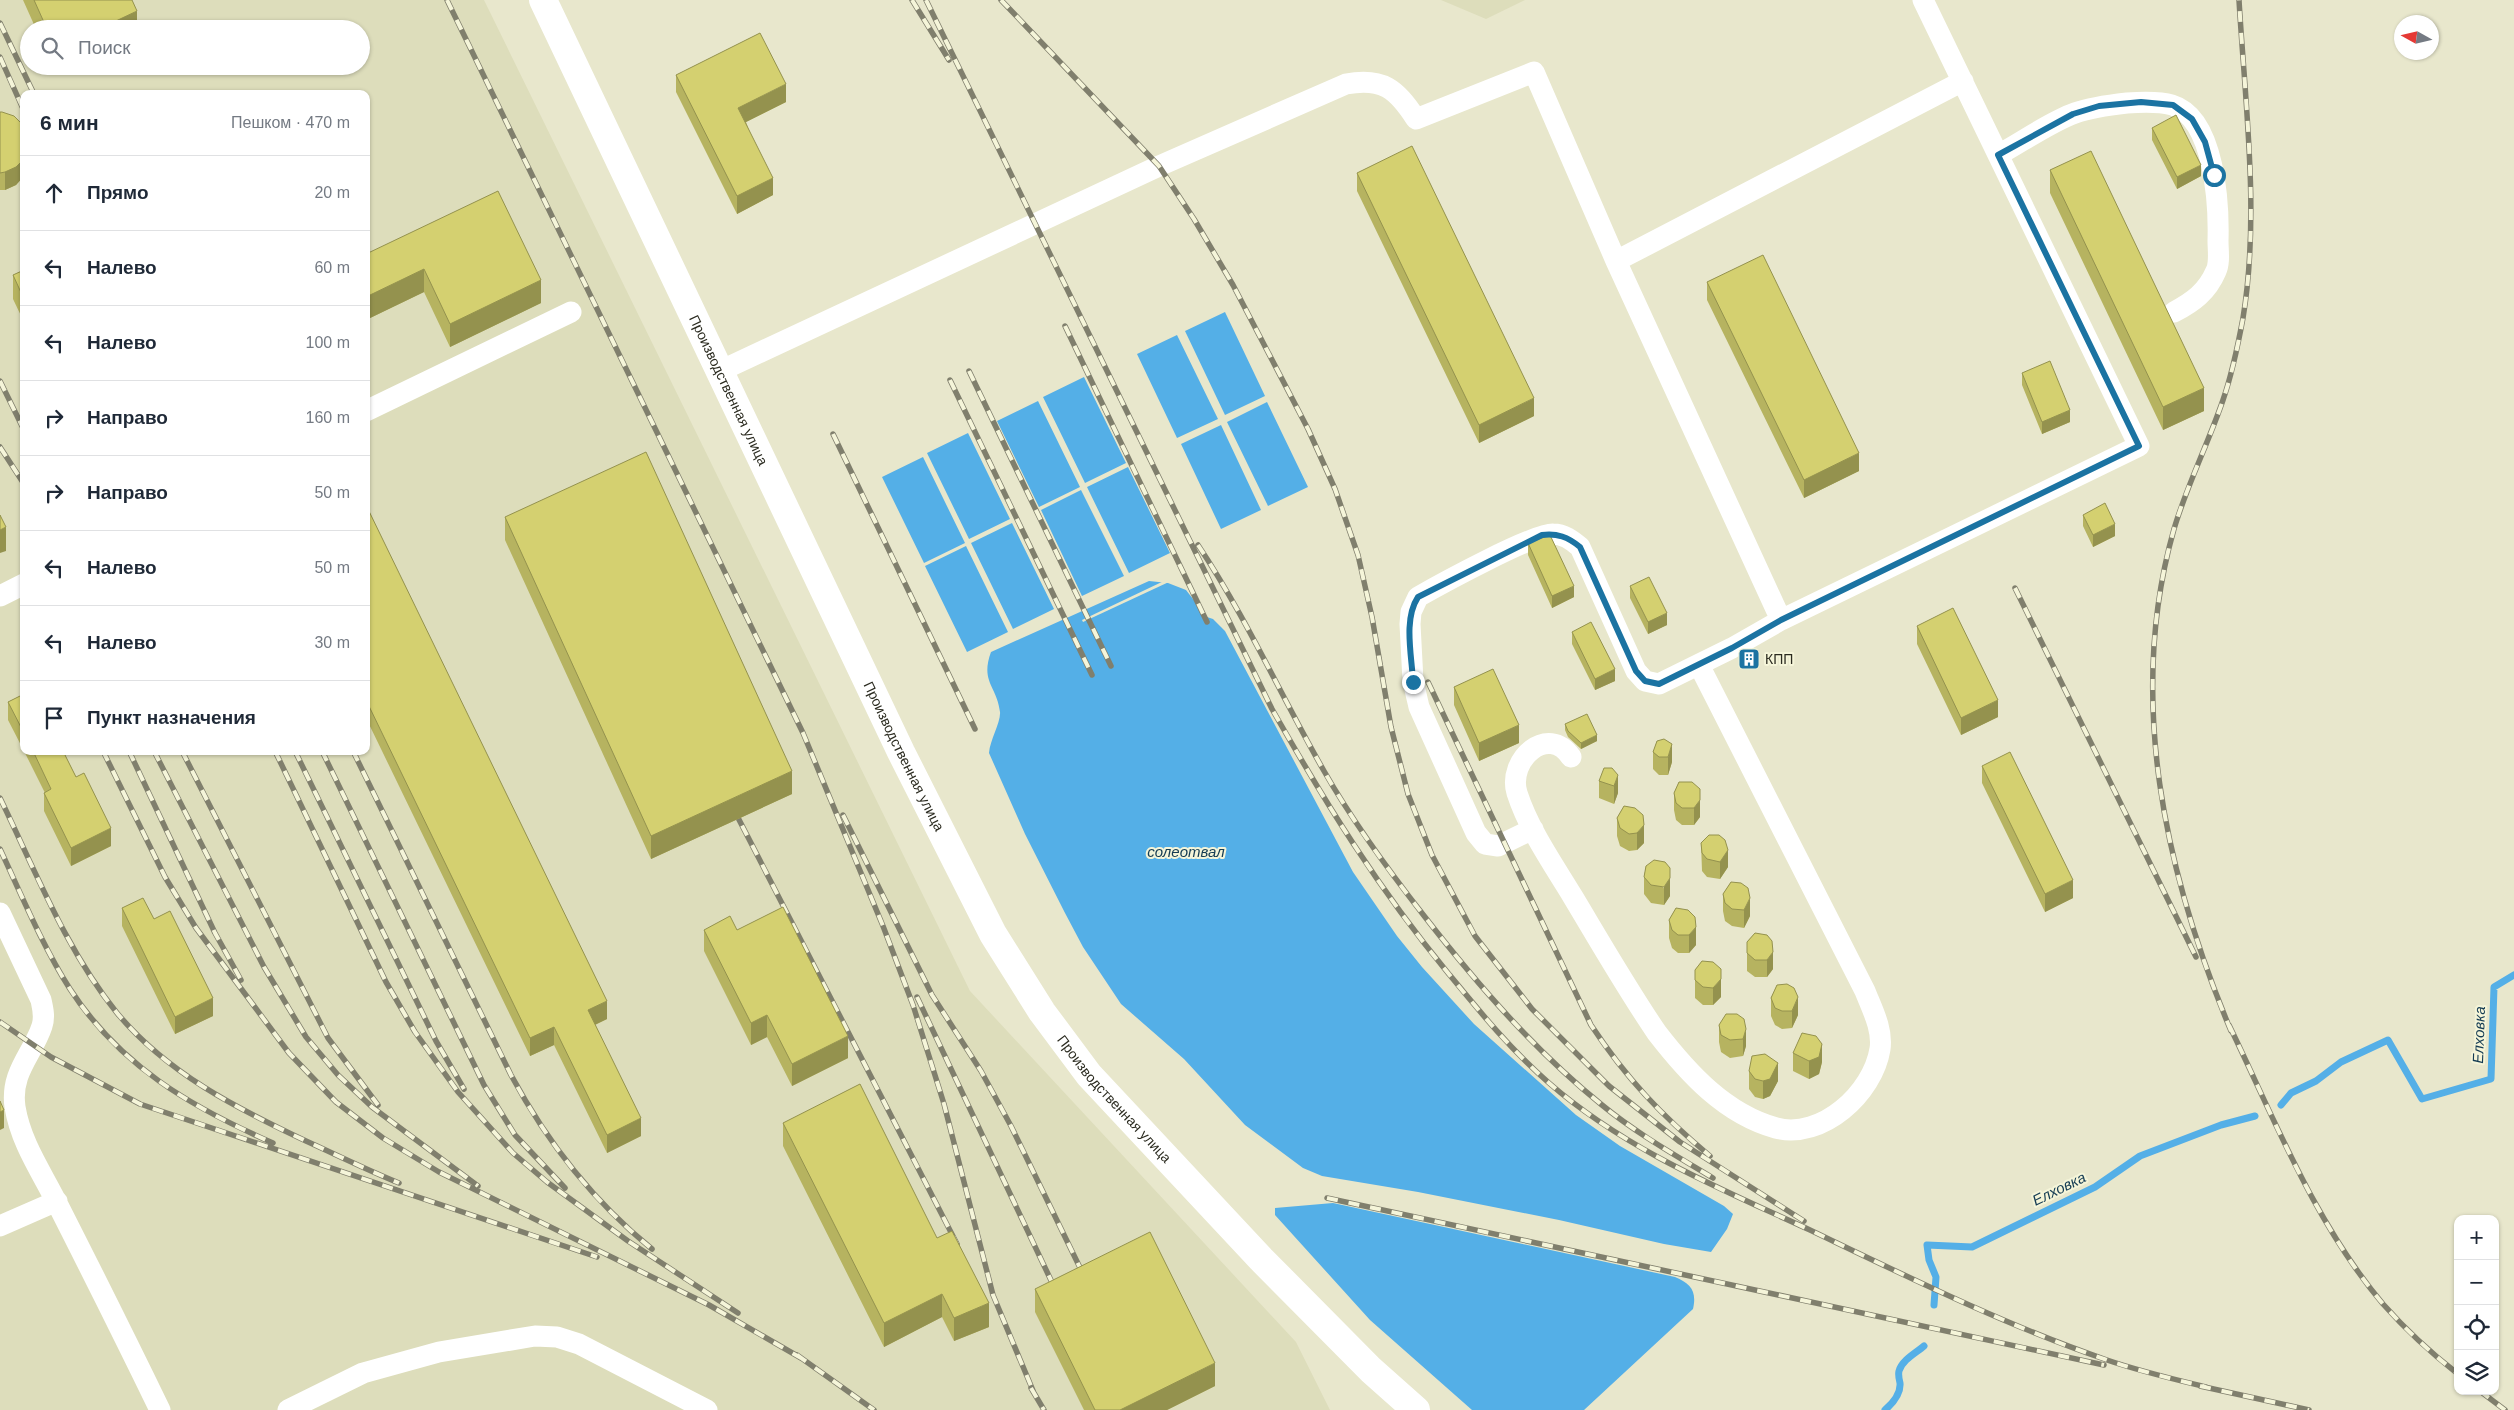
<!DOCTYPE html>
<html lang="ru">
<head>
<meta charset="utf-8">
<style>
	body { margin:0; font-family:Arial,sans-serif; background:#f2f2f3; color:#1f2937 }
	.controls { position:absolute; right:15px; bottom:15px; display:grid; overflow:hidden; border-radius:10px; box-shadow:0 1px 4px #0004 }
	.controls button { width:45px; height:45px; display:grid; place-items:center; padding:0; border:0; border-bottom:1px solid #e0e1e3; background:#fff; color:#1f2937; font:25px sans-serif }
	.compass { position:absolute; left:2394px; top:15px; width:45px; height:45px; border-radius:50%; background:#fff; box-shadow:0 1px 4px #0004; rotate:278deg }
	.stop { position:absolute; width:15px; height:15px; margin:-11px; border:4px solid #1b73a2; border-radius:50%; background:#fff }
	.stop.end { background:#1b73a2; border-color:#fff; box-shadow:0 1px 5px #0008 }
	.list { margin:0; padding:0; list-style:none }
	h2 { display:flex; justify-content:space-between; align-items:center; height:65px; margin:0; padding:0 20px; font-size:21px }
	h2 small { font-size:16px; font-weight:400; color:#747a83 }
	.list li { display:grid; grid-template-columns:32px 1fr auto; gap:15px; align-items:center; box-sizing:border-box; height:75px; padding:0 20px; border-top:1px solid #e0e1e3 }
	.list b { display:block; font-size:19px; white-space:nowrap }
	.list em { font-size:16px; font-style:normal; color:#747a83 }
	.icon { flex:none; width:28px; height:28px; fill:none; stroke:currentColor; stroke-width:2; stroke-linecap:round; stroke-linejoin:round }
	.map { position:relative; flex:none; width:2514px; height:1410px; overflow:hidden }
	.search { position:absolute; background:#fff; box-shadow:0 1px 4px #0004; left:20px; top:20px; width:350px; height:55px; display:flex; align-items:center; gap:12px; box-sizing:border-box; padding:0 18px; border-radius:28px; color:#747a83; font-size:19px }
	.panel { position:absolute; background:#fff; box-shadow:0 1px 4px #0004; left:20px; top:90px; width:350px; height:665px; border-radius:10px }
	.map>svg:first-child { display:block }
	.built { fill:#ddb; fill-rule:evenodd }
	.water { fill:#54afe7 }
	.pier { fill:#e8e7cc }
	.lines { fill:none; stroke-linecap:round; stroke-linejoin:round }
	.stream { stroke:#54afe7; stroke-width:7 }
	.minor { stroke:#fff; stroke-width:21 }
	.major { stroke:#fff; stroke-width:28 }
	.rail-casing { stroke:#807f6d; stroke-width:5.5 }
	.rail { stroke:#f5f5d9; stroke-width:4; stroke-dasharray:11; stroke-linecap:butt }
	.wall { fill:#b6b360 }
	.shaded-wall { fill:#94924e }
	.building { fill:#d4d070; stroke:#94924e }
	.route { stroke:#1b73a2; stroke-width:6 }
	.labels { text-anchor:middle; stroke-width:4; stroke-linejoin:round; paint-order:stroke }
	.street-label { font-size:14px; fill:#2b2b20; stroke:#f5f5d9 }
	.poi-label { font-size:14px; fill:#2b2b20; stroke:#f5f5d9; text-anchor:start }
	.water-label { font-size:15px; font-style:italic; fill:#153c53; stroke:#f5f5d9 }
</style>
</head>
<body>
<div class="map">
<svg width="2514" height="1410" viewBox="0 0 2514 1410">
	<rect width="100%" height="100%" fill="#e8e7cc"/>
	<path class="built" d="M0 0H484L970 991 1296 1342 1330 1410H0ZM29 29H361V66H29ZM24 94H366V751H24Z
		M1441 0H1525L1486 19Z"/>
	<path class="water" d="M1225 312 1265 396 1225 415 1185 331Z
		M1177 335 1218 419 1177 438 1137 354Z
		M1084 377 1126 463 1085 483 1043 397Z
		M1038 401 1080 487 1039 507 997 421Z
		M1267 402 1308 487 1268 506 1227 422Z
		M1221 425 1261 510 1221 529 1181 444Z
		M968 433 1010 519 969 539 927 453Z
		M923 457 965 543 924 563 882 477Z
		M1128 467 1170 553 1129 573 1087 487Z
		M1081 490 1124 576 1082 596 1041 510Z
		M1012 523 1054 609 1013 629 971 543Z
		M966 546 1008 632 967 652 925 566Z
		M1149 581 1168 583 1186 590 1207 617 1213 619 1225 631 1353 872 1397 936 1422 967 1474 1024 1576 1115 1620 1146 1724 1206 1733 1214 1727 1229 1711 1252 1664 1244 1559 1220 1418 1192 1322 1176 1303 1168 1245 1125 1184 1059 1121 1004 1083 947 1065 913 1025 834 989 753C990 740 1001 722 1000 712 997 686 980 682 991 652Z
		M1333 1203 1675 1277C1691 1284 1697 1291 1693 1309L1584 1410H1472L1370 1320 1275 1215V1208Z"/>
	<path class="pier" d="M1166 580 1171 581 1083 622 1082 620Z"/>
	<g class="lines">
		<path class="stream" d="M2281 1105 2291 1093 2316 1081 2341 1062 2388 1040 2422 1099 2491 1079 2494 987 2514 975
			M1934 1305 1936 1277 1929 1260 1927 1245 1972 1247 2095 1187 2140 1156 2221 1125 2255 1116
			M1885 1410C1893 1403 1901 1394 1900 1383 1899 1379 1898 1375 1899 1371 1902 1360 1916 1353 1924 1346"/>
		<path class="minor" d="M1998 155C2022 142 2050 122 2075 113 2092 107 2109 105 2127 103 2141 102 2158 101 2172 105 2215 118 2219 205 2218 241 2218 250 2220 263 2216 271 2207 292 2193 302 2174 312
			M1616 261 1963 81
			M720 371 1159 166 1346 84C1382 77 1397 89 1416 119L1534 72 1616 261 1781 620
			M366 411 571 312
			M0 596 24 584
			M1571 757C1548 723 1507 760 1517 793 1529 830 1553 864 1573 897 1600 942 1627 989 1657 1033 1688 1073 1725 1114 1776 1128 1822 1140 1873 1093 1880 1049 1883 1029 1872 1009 1865 991L1699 665
			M1533 829 1498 846 1485 844 1476 833 1419 707 1413 681 1410 624 1411 612 1418 597C1439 585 1534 533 1553 534 1564 534 1572 540 1580 547L1636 671 1645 681 1659 684 1732 648 1781 620 2139 446 1923 0
			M0 913 41 1000C43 1009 45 1017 42 1026 33 1054 10 1072 15 1107 21 1144 43 1174 59 1207 93 1274 127 1342 160 1410
			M0 1226 57 1201
			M288 1410 363 1373 439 1352 535 1336 557 1337 579 1344 707 1410"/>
		<path class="major" id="s1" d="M543 0 901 752 993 934 1042 1012 1089 1075 1261 1259 1371 1370 1416 1410"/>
		<g class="rail-casing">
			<path id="rail" d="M447 0 803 733 883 926 913 1005 944 1104 993 1295 1034 1393
				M912 0 949 60
				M926 0 1272 709C1326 804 1378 888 1448 973 1480 1012 1511 1050 1549 1083 1626 1150 1719 1188 1810 1230 1906 1276 2007 1326 2107 1360 2139 1371 2173 1379 2206 1387
				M1001 0 1159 166 1194 219 1233 285 1308 429 1335 489 1358 555 1372 617 1391 727 1408 794 1432 855 1475 936 1532 1009 1609 1086 1680 1142 1804 1221
				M0 23 34 94
				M0 57 24 111
				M1065 326 1207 622
				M969 371 1111 666
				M950 380 1092 675
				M0 381 24 430
				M833 434 975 729
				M0 447 24 484
				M1198 545C1246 617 1281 696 1324 771 1353 822 1389 871 1425 917 1478 985 1534 1050 1602 1105 1636 1133 1675 1155 1713 1178
				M2015 588 2196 957
				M1428 682 1591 1025C1626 1078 1661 1115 1710 1156
				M103 751 165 877 196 928 289 1053 336 1102 383 1138 439 1172 709 1305 801 1358
				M129 751 215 933 241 980
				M154 751 264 967 306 1037 338 1075 372 1107 478 1186
				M182 751 328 1038 378 1105
				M275 751 386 982 415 1032 458 1092 513 1153 547 1182 628 1241 738 1313
				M295 751 436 1041 464 1089
				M322 751 484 1085 515 1135 565 1188
				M353 751 511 1075C547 1142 593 1201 652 1249
				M0 798C35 870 66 950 117 1013 167 1073 236 1108 306 1141 337 1155 367 1170 399 1183
				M732 806 957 1244
				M843 815 932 995 981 1071 1011 1126 1086 1280
				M0 849C22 896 42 945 70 989 120 1066 191 1107 273 1143
				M917 997 1057 1293
				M0 1022 51 1057 140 1104 597 1257
				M2229 1025C2275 1120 2314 1222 2383 1304 2406 1330 2431 1353 2458 1374
				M2231 1031C2165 873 2126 698 2174 529 2187 485 2208 444 2223 400 2232 374 2238 345 2243 318 2260 215 2245 103 2239 0
				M1327 1198 2104 1365
				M797 1355 874 1410
				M2200 1386 2309 1410
				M1031 1388 1044 1410
				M2480 1391 2505 1410"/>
		</g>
		<use href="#rail" class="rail"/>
	</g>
	<path class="wall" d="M23 0H132L137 29H36Z
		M676 75 786 102 746 122 773 195 737 214 676 92Z
		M0 112 24 128V176L16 185 5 190H0Z
		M2152 128 2201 176 2177 189 2152 140Z
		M2050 170 2204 411 2163 430 2050 193Z
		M1357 173 1534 416 1479 443 1357 191Z
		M366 254 541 280V303L450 347 424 292 368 319 366 316Z
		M24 270V322L13 299V275Z
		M1707 282 1859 471 1804 498 1707 300Z
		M2022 373 2070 422 2042 434 2022 385Z
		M366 505 607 1019 595 1025 641 1136 607 1153 554 1045 530 1056 366 718Z
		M2083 515 2115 536 2093 547 2083 526Z
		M505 517 792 794 651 859 505 540Z
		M1528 543 1574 597 1552 608 1528 555Z
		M1630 586 1667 625 1648 634 1630 598Z
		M1917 626 1998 717 1961 735 1917 644Z
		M1572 632 1615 681 1595 690 1572 644Z
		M1454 687 1519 743 1479 761 1454 705Z
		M24 694V751L8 720V702Z
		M1565 724 1597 741 1581 749 1568 737 1565 730Z
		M1657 741 1672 762 1668 775H1659L1653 769V752Z
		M24 751H63L111 846 71 866 44 811V793H45Z
		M1982 766 2073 898 2045 912 1982 783Z
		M1612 768 1618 793 1614 804 1599 798V781Z
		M1679 782 1700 817 1694 825H1682L1676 820 1674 810V793Z
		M1624 806 1644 843 1637 850 1629 851 1620 846 1617 836V818Z
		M1701 843 1728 867 1720 879 1707 877 1702 871Z
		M1646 866 1670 896 1664 905 1651 903 1644 894V877Z
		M1731 882 1750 916 1744 928 1732 926 1725 921 1723 911V894Z
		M122 908 213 1016 175 1034 122 926Z
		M1676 908 1696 945 1689 953H1678L1672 948 1669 938V920Z
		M704 930H737L848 1058 792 1086 767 1037 751 1045 704 951Z
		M1755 933 1773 969 1767 977H1755L1747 971V942Z
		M1702 961 1721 997 1713 1005H1703L1695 998V970Z
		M1777 985 1798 1015 1792 1028 1782 1029 1775 1025 1771 1016V998Z
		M1737 1014 1746 1046 1743 1056 1730 1058 1721 1052 1719 1042V1025Z
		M1793 1053 1822 1062 1819 1074 1809 1079 1793 1071Z
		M1749 1071 1778 1081 1770 1096 1763 1099 1755 1097 1749 1089Z
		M783 1123 937 1238 989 1327 954 1341 942 1317 884 1347 783 1146Z
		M1035 1289 1215 1386 1167 1410H1084L1035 1312Z"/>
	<path class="shaded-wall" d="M137 11V29H99Z
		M57 66H68L57 72Z
		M786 84V102L738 126V108Z
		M24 159V176L16 185 5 190V172Z
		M2201 165V176L2177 189V177Z
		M773 178V195L737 214V196Z
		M424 269V292L368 319V296Z
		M541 280V303L450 347V324Z
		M2204 388V411L2163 430V407Z
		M1534 398V416L1479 443V425Z
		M2070 410V422L2042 434V422Z
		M1859 453V471L1804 498V480Z
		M2115 524V536L2093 547V535Z
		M6 527V551L0 553V530Z
		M1574 586V597L1552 608V596Z
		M1667 613V625L1648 634V622Z
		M1615 669V681L1595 690V679Z
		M1998 700V717L1961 735V718Z
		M1519 725V743L1479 761V743Z
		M1597 735V741L1581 749V743Z
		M1672 744V762L1668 775V757Z
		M792 771V794L651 859V836Z
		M1618 775V793L1614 804V786Z
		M1700 800V817L1694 825V808Z
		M1644 825V843L1637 850V833Z
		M111 828V846L71 866V848Z
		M1728 850V867L1720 879V862Z
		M1670 878V896L1664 905V887Z
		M2073 880V898L2045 912V894Z
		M1750 898V916L1744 928V910Z
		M1696 927V945L1689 953V935Z
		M1773 952V969L1767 977V960Z
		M1721 979V997L1713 1005V988Z
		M1798 997V1015L1792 1028V1011Z
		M213 998V1016L175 1034V1017Z
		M607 1001V1019L588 1028V1010Z
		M767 1015V1037L751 1045V1023Z
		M554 1027V1045L530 1056V1038Z
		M1746 1029V1046L1743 1056V1039Z
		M848 1036V1058L792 1086V1064Z
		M1822 1044V1062L1819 1074 1809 1079V1061Z
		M1778 1063V1081L1770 1096 1763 1099V1081Z
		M4 1110V1128L0 1130V1112Z
		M641 1118V1136L607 1153V1135Z
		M942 1294V1317L884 1347V1323Z
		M989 1303V1327L954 1341V1318Z
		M1215 1363V1386L1167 1410H1120Z"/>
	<path class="building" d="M34 0H132L137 11 99 29H47Z
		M760 33 786 84 738 108 773 178 737 196 676 75Z
		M0 112H2L14 116 22 124 24 128V159L16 167 5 172 0 173Z
		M2176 115 2201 165 2177 177 2152 128Z
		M1412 146 1534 398 1479 425 1357 173Z
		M2091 151 2204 388 2163 407 2050 170Z
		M498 191 541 280 450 324 424 269 368 296 366 292V254Z
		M1763 255 1859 453 1804 480 1707 282Z
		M24 270V299L13 275Z
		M2050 361 2070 410 2042 422 2022 373Z
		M646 452 792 771 651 836 505 517Z
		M2105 503 2115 524 2093 535 2083 515Z
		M366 505 607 1001 588 1010 641 1118 607 1135 554 1027 530 1038 366 700Z
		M0 515 6 527 0 530Z
		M1550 535 1574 586 1552 596 1528 543Z
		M1649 577 1667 613 1648 622 1630 586Z
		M1953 608 1998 700 1961 718 1917 626Z
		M1591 622 1615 669 1595 679 1572 632Z
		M1493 669 1519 725 1479 743 1454 687Z
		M24 694V733L8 702Z
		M1587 714 1597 735 1581 743 1568 731 1565 724Z
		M1664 739 1672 744 1668 757H1659L1653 752 1657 741Z
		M33 751H63L76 777 84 773 111 828 71 848 44 793 51 789Z
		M2010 752 2073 880 2045 894 1982 766Z
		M1604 768H1612L1618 775 1614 786 1599 781Z
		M1679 782H1692L1700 789V800L1694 808H1682L1676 803 1674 793Z
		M1624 806 1635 808 1643 815 1644 825 1637 833 1629 834 1620 828 1617 818Z
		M1709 835H1719L1725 840 1728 850 1720 862 1707 859 1702 853 1701 843Z
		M1654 860 1665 862 1670 868V878L1664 887 1651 885 1644 877 1646 866Z
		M1731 882 1741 883 1748 888 1750 898 1744 910 1732 909 1725 903 1723 894Z
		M143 898 154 919 170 911 213 998 175 1017 122 908Z
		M783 907 848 1036 792 1064 767 1015 751 1023 704 930 730 916 737 930Z
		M1676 908 1688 910 1695 917 1696 927 1689 935H1678L1672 930 1669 920Z
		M1755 933 1767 935 1772 941 1773 952 1767 960H1755L1747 953V942Z
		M1702 961 1713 962 1721 969V979L1713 988 1703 987 1695 980V970Z
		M1787 984 1794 988 1798 997 1792 1011H1782L1775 1008 1771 998 1777 985Z
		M1726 1014H1737L1744 1019 1746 1029 1743 1039 1730 1040 1721 1035 1719 1025Z
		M1802 1033 1816 1036 1822 1044 1819 1057 1809 1061 1793 1053Z
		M1765 1054 1778 1063 1770 1079 1763 1081 1755 1079 1749 1071 1752 1056Z
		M860 1084 937 1238 952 1231 989 1303 954 1318 942 1294 884 1323 783 1123Z
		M0 1101 4 1110 0 1112Z
		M1150 1232 1215 1363 1120 1410H1095L1035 1289Z"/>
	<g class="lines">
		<path class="route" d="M1413 682C1412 656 1403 620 1418 597L1542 535C1557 533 1568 537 1580 547L1636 671 1645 681 1659 684 1732 648 1781 620 2139 446 1998 155 2073 114 2099 106 2141 102 2173 105 2192 119 2205 142 2214 175"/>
	</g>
	<defs>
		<g id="building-square" transform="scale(1.125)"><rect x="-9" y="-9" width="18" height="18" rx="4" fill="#1b73a2" stroke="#f5f5d9"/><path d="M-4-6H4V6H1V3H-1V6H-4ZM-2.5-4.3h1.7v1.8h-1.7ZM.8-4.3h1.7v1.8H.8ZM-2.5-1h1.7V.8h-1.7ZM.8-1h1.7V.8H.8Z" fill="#fff"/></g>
	</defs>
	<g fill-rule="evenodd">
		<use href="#building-square" x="1749" y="659"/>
	</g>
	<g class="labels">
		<g class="street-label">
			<text dy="5" stroke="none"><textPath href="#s1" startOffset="432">Производственная улица</textPath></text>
			<text dy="5" stroke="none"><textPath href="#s1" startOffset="838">Производственная улица</textPath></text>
			<text dy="5" stroke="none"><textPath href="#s1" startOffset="1242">Производственная улица</textPath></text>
		</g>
		<g class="poi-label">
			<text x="1765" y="664">КПП</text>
		</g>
		<g class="water-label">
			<text x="1186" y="857">солеотвал</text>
			<text transform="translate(2479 1035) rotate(-88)" y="5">Елховка</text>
			<text transform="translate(2059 1189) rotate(-26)" y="5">Елховка</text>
		</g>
	</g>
</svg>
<div class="controls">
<button>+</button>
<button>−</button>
<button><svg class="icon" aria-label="locate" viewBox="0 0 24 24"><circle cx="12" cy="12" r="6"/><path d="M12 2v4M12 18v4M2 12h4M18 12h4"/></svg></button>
<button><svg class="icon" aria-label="layers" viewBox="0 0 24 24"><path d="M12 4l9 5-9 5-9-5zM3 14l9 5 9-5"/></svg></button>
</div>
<svg class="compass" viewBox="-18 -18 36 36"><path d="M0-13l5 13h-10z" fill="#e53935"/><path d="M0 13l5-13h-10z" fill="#747a83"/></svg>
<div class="stop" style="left:2214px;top:175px"></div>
<div class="stop end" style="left:1413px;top:682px"></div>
<div class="search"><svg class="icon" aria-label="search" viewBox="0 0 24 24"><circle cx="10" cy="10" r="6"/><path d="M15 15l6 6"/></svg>Поиск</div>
<section class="panel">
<h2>6 мин<small>Пешком · 470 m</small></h2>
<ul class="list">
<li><svg class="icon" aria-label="ahead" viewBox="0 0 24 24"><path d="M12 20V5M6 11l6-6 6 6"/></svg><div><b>Прямо</b></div><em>20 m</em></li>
<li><svg class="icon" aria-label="left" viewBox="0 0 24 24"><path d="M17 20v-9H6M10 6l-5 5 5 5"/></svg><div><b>Налево</b></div><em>60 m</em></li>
<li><svg class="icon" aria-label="left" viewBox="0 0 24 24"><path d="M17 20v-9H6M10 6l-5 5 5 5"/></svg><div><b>Налево</b></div><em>100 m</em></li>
<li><svg class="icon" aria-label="right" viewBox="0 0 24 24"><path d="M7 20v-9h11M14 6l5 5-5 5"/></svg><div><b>Направо</b></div><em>160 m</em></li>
<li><svg class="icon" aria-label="right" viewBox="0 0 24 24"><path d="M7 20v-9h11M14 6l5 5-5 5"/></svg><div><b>Направо</b></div><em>50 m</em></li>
<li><svg class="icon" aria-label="left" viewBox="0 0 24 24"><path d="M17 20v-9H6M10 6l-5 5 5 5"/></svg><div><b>Налево</b></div><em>50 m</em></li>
<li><svg class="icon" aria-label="left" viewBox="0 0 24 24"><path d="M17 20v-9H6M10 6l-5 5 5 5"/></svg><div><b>Налево</b></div><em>30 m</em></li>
<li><svg class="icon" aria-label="arrive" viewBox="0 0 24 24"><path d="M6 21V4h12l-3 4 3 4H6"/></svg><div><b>Пункт назначения</b></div></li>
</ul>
</section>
</div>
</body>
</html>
